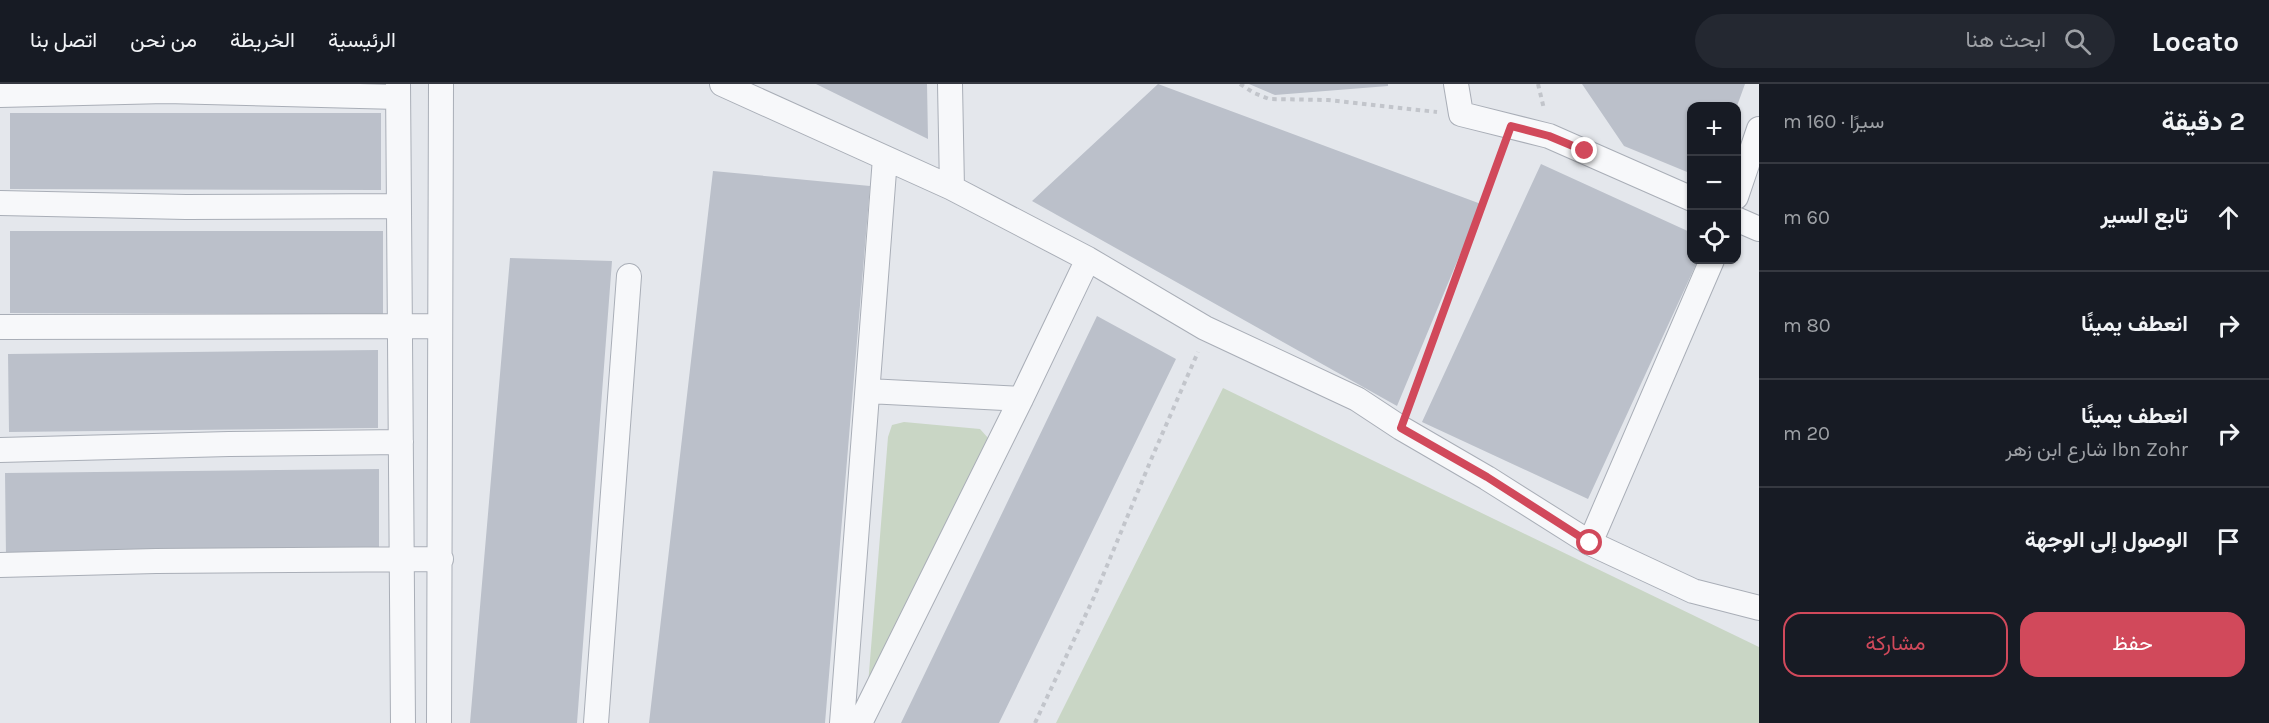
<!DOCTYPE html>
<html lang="ar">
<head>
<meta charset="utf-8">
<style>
	body { margin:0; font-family:Karla,Vazirmatn,sans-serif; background:#242831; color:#f1f3f6; direction:rtl }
	.controls { position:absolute; right:18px; top:18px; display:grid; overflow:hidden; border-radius:12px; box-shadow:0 2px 4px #0004 }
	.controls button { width:54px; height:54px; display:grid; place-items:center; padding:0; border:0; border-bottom:2px solid #363941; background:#171b24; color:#f1f3f6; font:30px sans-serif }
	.stop { position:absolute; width:18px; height:18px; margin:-14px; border:4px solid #d1495b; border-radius:50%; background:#fff }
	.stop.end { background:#d1495b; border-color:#fff; box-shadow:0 2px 6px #0008 }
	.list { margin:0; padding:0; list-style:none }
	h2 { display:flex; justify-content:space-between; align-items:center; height:78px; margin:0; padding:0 24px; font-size:26px }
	h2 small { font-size:20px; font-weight:400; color:#9ea1a6 }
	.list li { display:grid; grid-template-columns:39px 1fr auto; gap:18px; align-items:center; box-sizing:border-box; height:108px; padding:0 24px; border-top:2px solid #363941 }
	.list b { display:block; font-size:22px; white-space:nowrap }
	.list p { margin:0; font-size:20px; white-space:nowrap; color:#9ea1a6 }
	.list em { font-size:20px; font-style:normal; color:#9ea1a6 }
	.actions { display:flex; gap:12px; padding:18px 24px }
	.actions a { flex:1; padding:14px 0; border:2px solid #d1495b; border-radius:18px; text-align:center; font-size:21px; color:#d1495b }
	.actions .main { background:#d1495b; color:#fff }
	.icon { flex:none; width:33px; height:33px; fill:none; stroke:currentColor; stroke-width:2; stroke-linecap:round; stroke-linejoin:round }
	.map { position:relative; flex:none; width:1759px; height:639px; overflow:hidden; direction:ltr }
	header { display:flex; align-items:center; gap:36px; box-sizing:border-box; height:84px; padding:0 30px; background:#171b24; border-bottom:2px solid #363941 }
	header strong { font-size:28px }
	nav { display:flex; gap:33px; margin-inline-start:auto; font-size:21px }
	.search { width:420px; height:54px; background:#242831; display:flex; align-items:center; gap:15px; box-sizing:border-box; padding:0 21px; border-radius:33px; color:#9ea1a6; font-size:22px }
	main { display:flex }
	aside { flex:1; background:#171b24 }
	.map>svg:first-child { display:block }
	.green { fill:#c9d6c5 }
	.building { fill:#bbc0ca }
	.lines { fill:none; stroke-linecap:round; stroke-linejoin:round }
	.street-casing { stroke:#a9aeb7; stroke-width:26 }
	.path { stroke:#c2c5cb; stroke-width:4; stroke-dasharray:4.5 4.5; stroke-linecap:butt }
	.street { stroke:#f7f8fa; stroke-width:24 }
	.route { stroke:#d1495b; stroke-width:8 }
</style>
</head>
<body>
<header>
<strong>Locato</strong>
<div class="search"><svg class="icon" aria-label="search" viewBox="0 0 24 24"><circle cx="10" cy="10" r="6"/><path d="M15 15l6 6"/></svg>ابحث هنا</div>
<nav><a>الرئيسية</a><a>الخريطة</a><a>من نحن</a><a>اتصل بنا</a></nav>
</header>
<main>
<aside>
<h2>2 دقيقة<small>سيرًا · 160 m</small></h2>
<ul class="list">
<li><svg class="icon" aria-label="ahead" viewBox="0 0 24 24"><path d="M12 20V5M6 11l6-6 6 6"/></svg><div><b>تابع السير</b></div><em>60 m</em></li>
<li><svg class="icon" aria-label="right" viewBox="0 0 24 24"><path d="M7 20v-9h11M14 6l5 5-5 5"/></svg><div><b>انعطف يمينًا</b></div><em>80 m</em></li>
<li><svg class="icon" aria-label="right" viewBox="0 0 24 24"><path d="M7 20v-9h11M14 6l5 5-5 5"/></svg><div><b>انعطف يمينًا</b><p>Ibn Zohr شارع ابن زهر</p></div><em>20 m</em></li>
<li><svg class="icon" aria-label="arrive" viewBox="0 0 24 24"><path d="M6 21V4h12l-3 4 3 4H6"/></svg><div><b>الوصول إلى الوجهة</b></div></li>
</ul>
<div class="actions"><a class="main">حفظ</a><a>مشاركة</a></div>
</aside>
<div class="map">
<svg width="1759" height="639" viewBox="0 0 1759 639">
	<rect width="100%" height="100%" fill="#e4e7ec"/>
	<path class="green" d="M1223 304 1759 563V639H1056Z
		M904 338 980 345 989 355 868 601 888 353 892 341Z"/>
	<path class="building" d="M816 0H927L928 55Z
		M1158 0 1481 120 1397 322 1032 117Z
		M1249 0H1388V2L1275 11Z
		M1582 0H1745L1737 22H1692V90L1624 62Z
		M10 29H381V106L10 105Z
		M1541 80 1692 149V176H1698L1588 415 1422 338Z
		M713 87 870 102 825 639H649Z
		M10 147H383V230L10 229Z
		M510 174 612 177 577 639H470Z
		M1097 232 1176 275 999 639H901Z
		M378 266V344L9 348 8 270Z
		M379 385V468L6 472 5 389Z"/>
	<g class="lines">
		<g class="street-casing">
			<path id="street" d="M398 0 403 639
				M722 0 952 104 1088 175 1205 244 1357 315 1401 344 1487 394 1590 459 1693 507 1759 524
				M950 0 952 104
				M1456 0 1461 30 1549 52 1692 115
				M0 11 166 7 398 13
				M1736 113 1759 45
				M0 119 186 123 399 122
				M1736 135 1759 145
				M0 243 440 242
				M868 307 1021 315
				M0 366 229 360 401 358
				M1590 459 1712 176
				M0 481 156 477 441 475
				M439 639 441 0
				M596 639 629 192
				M842 639 885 74
				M860 639 1021 315 1088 175"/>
		</g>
		<path class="path" d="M1240 0 1254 9 1269 15 1328 16 1437 28
			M1538 0 1544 25
			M1410 321 1503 66
			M1035 639 1094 513 1153 371 1198 268"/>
		<use href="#street" class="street"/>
	</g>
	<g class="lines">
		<path class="route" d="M1585 67 1549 52 1511 42 1401 344 1487 393 1590 459"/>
	</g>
</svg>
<div class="controls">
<button>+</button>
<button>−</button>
<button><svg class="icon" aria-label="locate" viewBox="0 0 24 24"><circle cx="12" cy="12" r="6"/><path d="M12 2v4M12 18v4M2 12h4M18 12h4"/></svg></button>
</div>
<div class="stop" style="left:1590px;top:459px"></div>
<div class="stop end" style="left:1585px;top:67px"></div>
</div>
</main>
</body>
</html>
